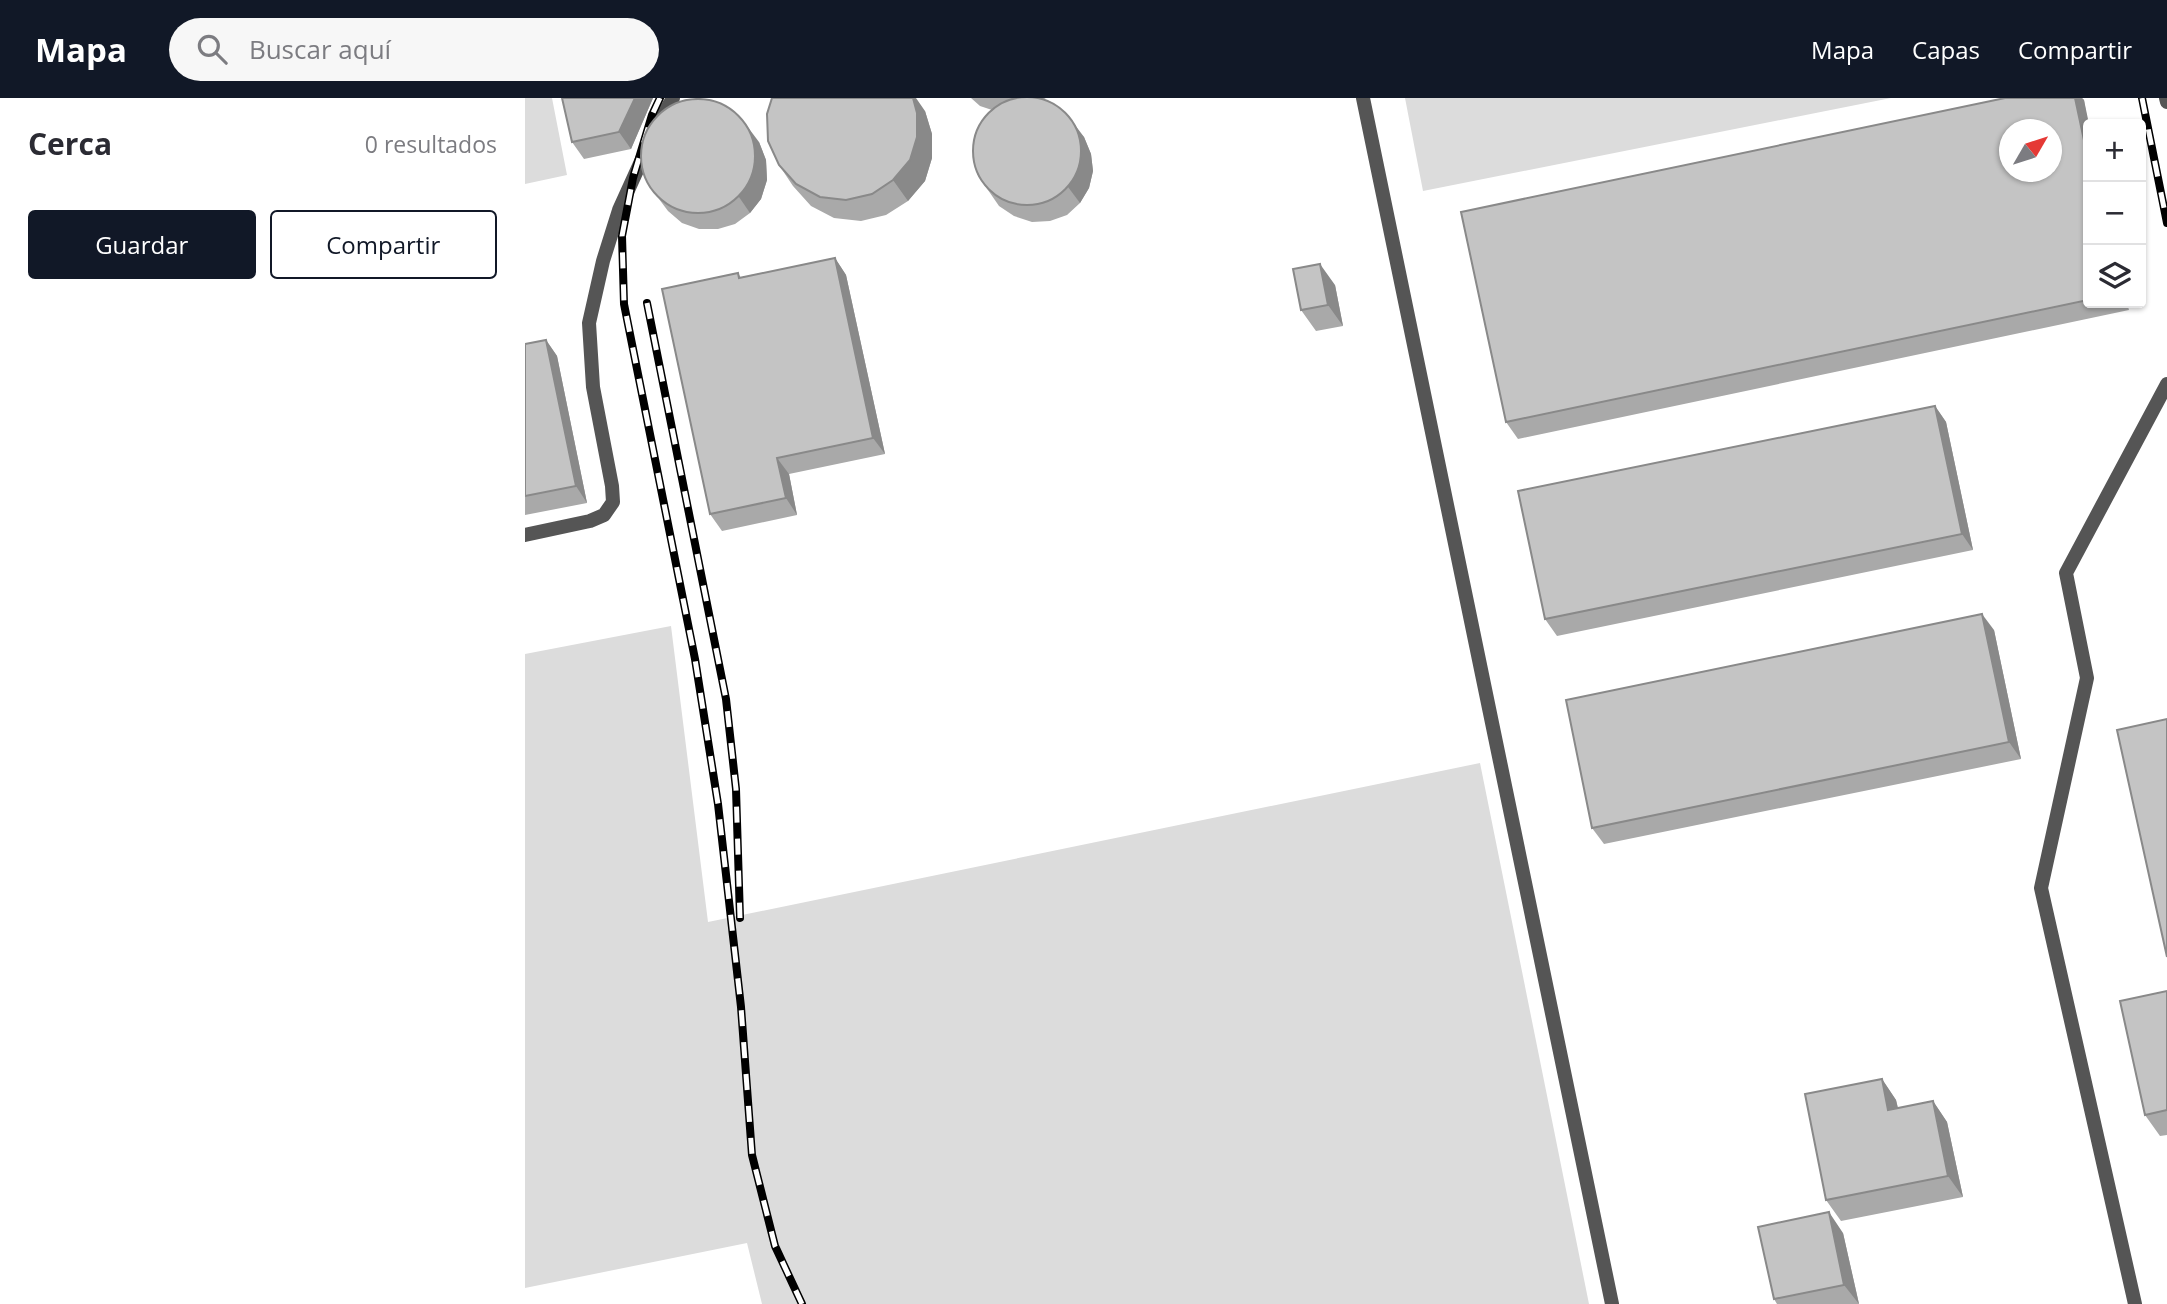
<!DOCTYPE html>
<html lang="es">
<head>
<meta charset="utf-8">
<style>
	body { margin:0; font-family:"Open Sans",sans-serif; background:#f7f7f7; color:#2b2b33 }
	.controls { position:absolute; right:21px; top:21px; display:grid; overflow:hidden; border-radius:7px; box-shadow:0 2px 5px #0004 }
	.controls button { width:63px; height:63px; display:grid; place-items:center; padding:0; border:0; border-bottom:2px solid #e1e1e2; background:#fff; color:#2b2b33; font:35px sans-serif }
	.compass { position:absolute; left:1474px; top:21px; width:63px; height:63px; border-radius:50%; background:#fff; box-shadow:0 2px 5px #0004; rotate:51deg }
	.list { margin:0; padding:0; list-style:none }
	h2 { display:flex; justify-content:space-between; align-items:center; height:91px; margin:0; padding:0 28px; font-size:30px }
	h2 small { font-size:23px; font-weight:400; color:#7c7c81 }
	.actions { display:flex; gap:14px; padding:21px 28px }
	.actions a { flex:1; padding:16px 0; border:2px solid #111827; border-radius:7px; text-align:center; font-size:24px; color:#111827 }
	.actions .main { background:#111827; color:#fff }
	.icon { flex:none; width:38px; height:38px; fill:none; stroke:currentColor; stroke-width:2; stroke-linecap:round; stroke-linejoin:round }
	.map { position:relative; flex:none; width:1642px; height:1206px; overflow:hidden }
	header { display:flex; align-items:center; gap:42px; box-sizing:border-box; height:98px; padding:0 35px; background:#111827; color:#fff }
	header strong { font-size:33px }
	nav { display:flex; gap:38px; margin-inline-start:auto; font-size:24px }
	.search { width:490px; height:63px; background:#f7f7f7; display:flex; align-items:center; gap:18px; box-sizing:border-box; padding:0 24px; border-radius:38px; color:#7c7c81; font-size:26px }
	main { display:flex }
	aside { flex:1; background:#fff }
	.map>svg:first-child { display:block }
	.green { fill:#dcdcdc }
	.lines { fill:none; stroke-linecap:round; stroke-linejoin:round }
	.service { stroke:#555; stroke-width:14 }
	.rail-casing { stroke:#000; stroke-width:8 }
	.rail { stroke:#fff; stroke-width:5; stroke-dasharray:16; stroke-linecap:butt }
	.wall { fill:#a9a9a9 }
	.shaded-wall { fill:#898989 }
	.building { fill:#c4c4c4; stroke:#898989; stroke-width:2; fill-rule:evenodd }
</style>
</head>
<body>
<header>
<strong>Mapa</strong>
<div class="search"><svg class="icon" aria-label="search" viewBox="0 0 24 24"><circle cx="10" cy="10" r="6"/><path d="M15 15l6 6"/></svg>Buscar aquí</div>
<nav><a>Mapa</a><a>Capas</a><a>Compartir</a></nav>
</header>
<main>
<aside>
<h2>Cerca<small>0 resultados</small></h2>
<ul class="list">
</ul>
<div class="actions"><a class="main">Guardar</a><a>Compartir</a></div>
</aside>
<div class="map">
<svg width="1642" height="1206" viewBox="0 0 1642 1206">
	<rect width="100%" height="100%" fill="#fff"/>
	<path class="green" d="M0 0H27L42 77 0 86Z
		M880 0H1366L898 93Z
		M146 528 183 824 955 665 1064 1206H237L222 1145 0 1190V556Z"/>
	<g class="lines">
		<path class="service" d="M838 0 1087 1206
			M1641 0 1642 4
			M133 26 148 0
			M0 437 65 423 79 417 88 404 87 388 68 289 64 225 78 163 94 112 123 48
			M1610 1206 1516 790 1562 580 1541 475 1642 286"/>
		<g class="rail-casing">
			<path id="rail" d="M135 0 127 17 108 80 97 138 99 206 170 561 193 706 216 909 227 1057 250 1148 277 1206
				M1617 0 1642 125
				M122 205 201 601 211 691 215 820"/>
		</g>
		<use href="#rail" class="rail"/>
	</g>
	<path class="wall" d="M37 0H128L106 51 59 61 47 44Z
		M446 0H521L519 1 559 39 566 56 568 73 564 90 555 105 542 117 525 123 507 124 489 118 474 108 452 76 467 12 455 8Z
		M1480 0H1557L1559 2 1563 26V205H1602L1604 212 993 341 981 324Z
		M400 13 407 36V60L400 83 383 103 361 117 336 123 309 120 286 108 268 88 254 67Z
		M234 44 241 62 242 82 236 101 225 115 210 126 193 131H174L157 125 143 113 131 97Z
		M310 160 321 177 360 356 264 376 272 417 197 433 185 416 213 175 216 180Z
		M810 187 818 228 791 233 776 212Z
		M21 242 32 258 62 405 0 417V246Z
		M1410 308 1421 324 1448 452 1032 538 1020 521Z
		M1469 532 1496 661 1079 746 1067 730Z
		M1642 893V1037L1635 1038 1620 1017Z
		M1357 981 1371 1002 1373 1010 1408 1003 1422 1024 1438 1099 1316 1123 1301 1102Z
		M1318 1135 1334 1206H1252L1249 1201Z"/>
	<path class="shaded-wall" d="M110 0H128L106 51 94 34Z
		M388 0H391L400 13 407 36V60L400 83 383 103 368 82Z
		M1550 0H1557L1559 2 1564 26 1563 61Z
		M547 23 559 39 566 56 568 73 564 90 555 105 543 89Z
		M222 28 234 44 241 62 242 82 236 101 225 115 214 99Z
		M310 160 321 177 360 356 348 340Z
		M795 166 810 187 818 228 803 207Z
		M21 242 32 258 62 405 51 388Z
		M1410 308 1421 324 1448 452 1437 436Z
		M252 360 264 376 272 417 261 400Z
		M1457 516 1469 532 1496 661 1484 644Z
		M1357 981 1371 1002 1378 1033 1363 1012Z
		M1408 1003 1422 1024 1438 1099 1423 1078Z
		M1304 1114 1318 1135 1334 1206 1319 1187Z"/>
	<path class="building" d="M448 53a54 54 0 1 1 108 0a54 54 0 1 1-108 0Z
		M37 0H110L94 34 47 44Z
		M247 0H388L392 15V39L385 62 368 82 347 96 321 102 295 99 271 86 254 67 243 43 242 16Z
		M1480 0H1550L1563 61V202L981 324 936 114ZM1485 32H1527V74H1485Z
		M116 58a57 57 0 1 1 114 0a57 57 0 1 1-114 0Z
		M310 160 348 340 252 360 261 400 185 416 137 191 213 175 214 180Z
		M795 166 803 207 776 212 768 171Z
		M21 242 51 388 0 398V246Z
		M1410 308 1437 436 1020 521 993 393Z
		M1457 516 1484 644 1067 730 1041 602Z
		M1642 621V859L1592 632Z
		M1642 893V1012L1620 1017 1595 903Z
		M1357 981 1363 1012 1408 1003 1423 1078 1301 1102 1280 996Z
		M1304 1114 1319 1187 1249 1201 1233 1129Z"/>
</svg>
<div class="controls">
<button>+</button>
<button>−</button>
<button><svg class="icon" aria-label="layers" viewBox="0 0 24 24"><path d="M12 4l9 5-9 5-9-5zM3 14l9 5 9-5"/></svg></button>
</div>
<svg class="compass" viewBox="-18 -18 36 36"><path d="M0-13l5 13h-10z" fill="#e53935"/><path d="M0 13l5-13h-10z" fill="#7c7c81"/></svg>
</div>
</main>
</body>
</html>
